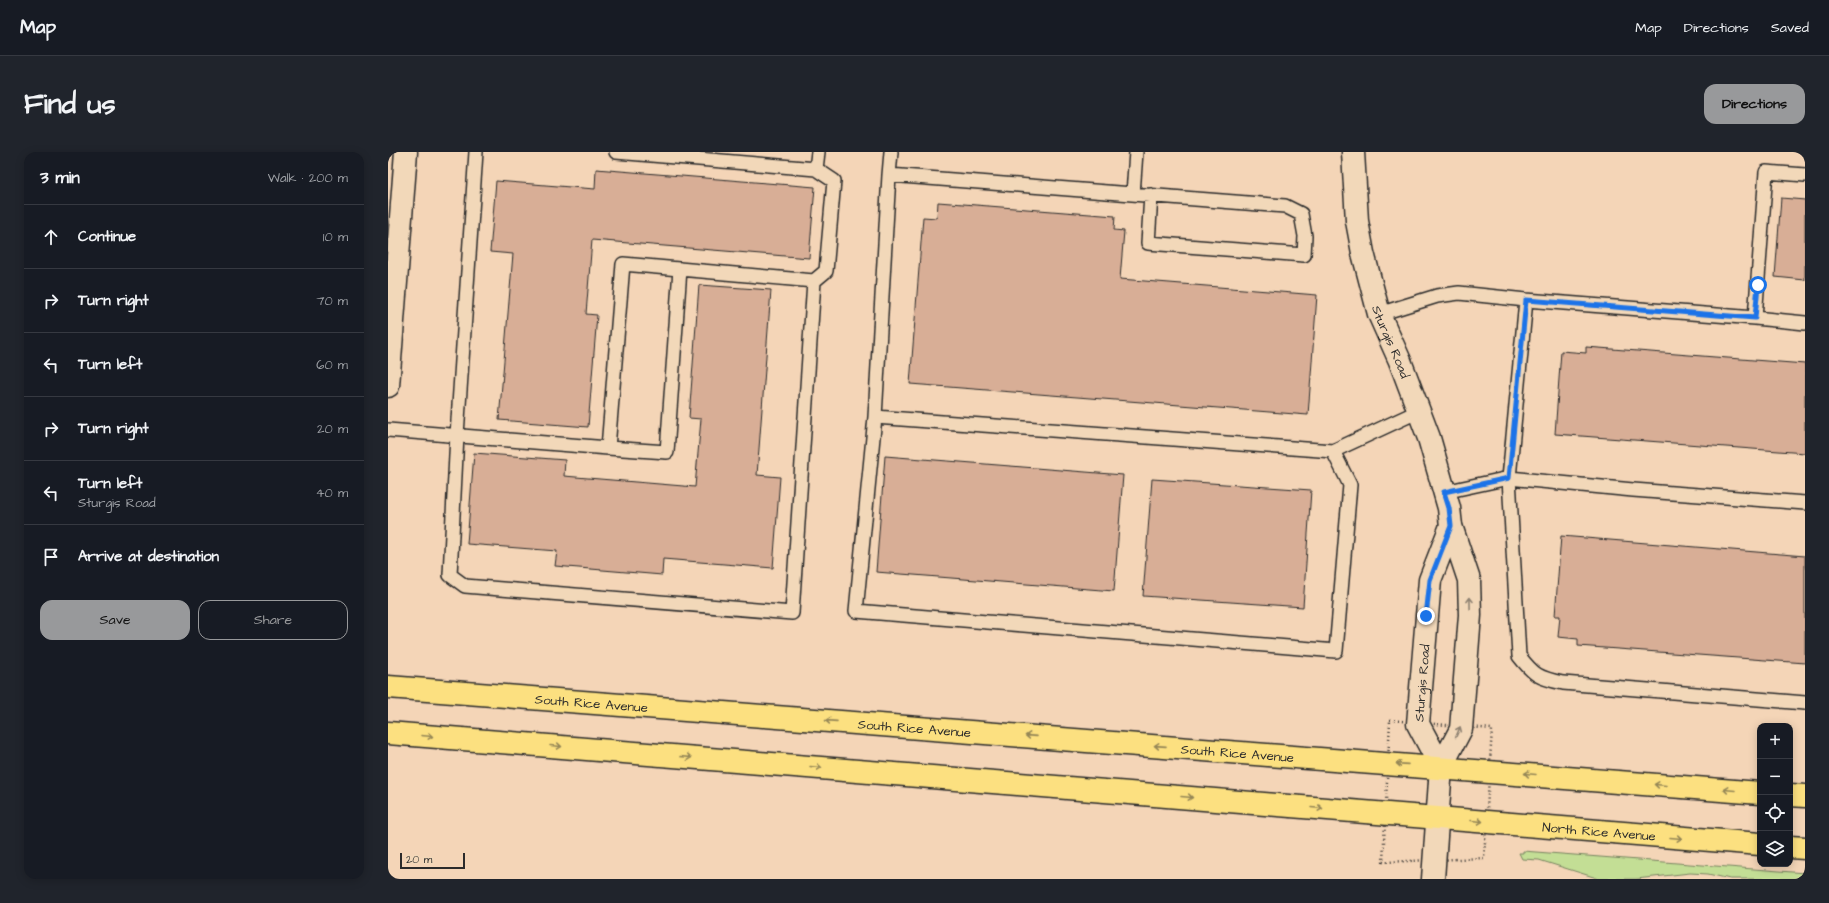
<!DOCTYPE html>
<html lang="en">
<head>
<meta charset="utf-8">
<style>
	body { margin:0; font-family:"Architects Daughter",sans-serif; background:#20242c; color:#f1f3f6 }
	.controls { position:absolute; right:12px; bottom:12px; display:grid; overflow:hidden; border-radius:8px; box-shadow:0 2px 10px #0003 }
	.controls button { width:36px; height:36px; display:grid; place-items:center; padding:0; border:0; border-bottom:1px solid #363941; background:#171b24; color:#f1f3f6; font:20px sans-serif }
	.scale { position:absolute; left:12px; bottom:10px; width:65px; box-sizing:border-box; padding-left:4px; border:2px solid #2b2b2b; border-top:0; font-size:11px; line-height:14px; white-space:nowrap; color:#2b2b2b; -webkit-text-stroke:3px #f2d8b9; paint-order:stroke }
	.stop { position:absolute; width:12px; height:12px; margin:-9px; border:3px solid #1a73e8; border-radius:50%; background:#fff }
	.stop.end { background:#1a73e8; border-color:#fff; box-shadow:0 1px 4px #0008 }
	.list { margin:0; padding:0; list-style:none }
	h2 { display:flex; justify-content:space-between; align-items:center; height:52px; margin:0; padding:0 16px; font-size:17px }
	h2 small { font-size:13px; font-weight:400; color:#9ea1a6 }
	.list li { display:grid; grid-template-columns:26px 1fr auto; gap:12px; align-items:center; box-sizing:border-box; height:64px; padding:0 16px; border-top:1px solid #363941 }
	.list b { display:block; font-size:15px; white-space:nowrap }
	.list p { margin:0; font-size:13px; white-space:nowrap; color:#9ea1a6 }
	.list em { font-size:13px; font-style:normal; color:#9ea1a6 }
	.actions { display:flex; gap:8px; padding:12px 16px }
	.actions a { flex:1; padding:9px 0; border:1px solid #98999b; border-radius:12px; text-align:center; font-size:14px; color:#98999b }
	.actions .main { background:#98999b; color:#111 }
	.icon { flex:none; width:22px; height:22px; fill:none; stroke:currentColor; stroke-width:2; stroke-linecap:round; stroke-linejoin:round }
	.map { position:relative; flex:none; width:1417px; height:727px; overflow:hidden; border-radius:12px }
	header { display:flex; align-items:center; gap:24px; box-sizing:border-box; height:56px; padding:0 20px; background:#171b24; border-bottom:1px solid #363941 }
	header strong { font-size:19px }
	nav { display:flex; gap:22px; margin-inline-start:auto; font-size:14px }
	.intro { display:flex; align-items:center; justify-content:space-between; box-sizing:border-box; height:96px; padding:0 24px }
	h1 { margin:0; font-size:28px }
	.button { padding:10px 18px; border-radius:12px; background:#98999b; color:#111; font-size:14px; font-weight:700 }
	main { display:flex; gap:24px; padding:0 24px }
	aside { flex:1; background:#171b24; border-radius:12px; box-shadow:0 2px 10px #0003 }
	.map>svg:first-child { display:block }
	.green { fill:#c3de95; stroke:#778460 }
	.building { fill:#d8ae96; stroke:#2b2b2b }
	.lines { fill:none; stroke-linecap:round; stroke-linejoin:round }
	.lane-casing { stroke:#2b2b2b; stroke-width:16 }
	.secondary-casing { stroke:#2b2b2b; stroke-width:25 }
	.highway-casing { stroke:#2b2b2b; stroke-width:25 }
	.path { stroke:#2b2b2b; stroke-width:2.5; stroke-dasharray:1 3; stroke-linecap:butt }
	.lane { stroke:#f2d8b9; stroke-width:13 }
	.secondary { stroke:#f2d8b9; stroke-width:22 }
	.highway { stroke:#fce080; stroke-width:22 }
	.oneway { stroke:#8e8272 }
	.oneway2 { stroke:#948656 }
	.route { stroke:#1a73e8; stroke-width:5 }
	.labels { text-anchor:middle; stroke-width:3.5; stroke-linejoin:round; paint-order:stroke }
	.street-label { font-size:13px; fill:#2b2b2b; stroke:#f2d8b9 }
</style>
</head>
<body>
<header>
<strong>Map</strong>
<nav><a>Map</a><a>Directions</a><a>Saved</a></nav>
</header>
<div class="intro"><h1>Find us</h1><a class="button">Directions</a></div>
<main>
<aside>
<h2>3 min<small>Walk · 200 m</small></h2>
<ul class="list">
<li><svg class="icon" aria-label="ahead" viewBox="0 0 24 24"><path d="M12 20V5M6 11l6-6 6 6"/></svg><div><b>Continue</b></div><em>10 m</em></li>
<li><svg class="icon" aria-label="right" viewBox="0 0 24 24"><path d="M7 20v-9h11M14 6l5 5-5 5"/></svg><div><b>Turn right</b></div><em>70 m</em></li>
<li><svg class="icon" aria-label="left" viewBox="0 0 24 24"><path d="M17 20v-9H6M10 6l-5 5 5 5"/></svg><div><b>Turn left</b></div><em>60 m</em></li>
<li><svg class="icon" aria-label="right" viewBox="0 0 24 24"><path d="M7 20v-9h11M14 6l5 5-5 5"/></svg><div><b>Turn right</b></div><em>20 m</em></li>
<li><svg class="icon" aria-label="left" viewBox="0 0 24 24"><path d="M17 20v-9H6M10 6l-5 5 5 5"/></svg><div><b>Turn left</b><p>Sturgis Road</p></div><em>40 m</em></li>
<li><svg class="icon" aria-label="arrive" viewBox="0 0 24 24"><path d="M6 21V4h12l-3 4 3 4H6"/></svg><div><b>Arrive at destination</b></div></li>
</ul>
<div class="actions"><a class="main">Save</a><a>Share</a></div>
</aside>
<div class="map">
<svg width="1417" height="727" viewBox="0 0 1417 727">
	<rect width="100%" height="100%" fill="#f4d5b7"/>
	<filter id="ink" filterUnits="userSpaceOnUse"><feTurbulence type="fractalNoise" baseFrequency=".025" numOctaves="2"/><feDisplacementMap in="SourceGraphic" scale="8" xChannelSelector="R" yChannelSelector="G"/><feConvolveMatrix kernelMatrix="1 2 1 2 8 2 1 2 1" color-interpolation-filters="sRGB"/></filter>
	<g filter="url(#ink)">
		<path class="green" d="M1135 699 1417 721V727H1342L1320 722 1302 721 1248 727H1212L1151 708 1134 707 1131 701H1135Z"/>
		<path class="building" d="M208 17 427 35 421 106 204 88 198 162 209 163 200 275 111 268 125 102 102 100 108 29 207 37Z
			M1393 46 1417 48V128L1387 125Z
			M550 50 727 64 726 78 736 79 732 127 929 143 920 263 522 232 535 65 549 66Z
			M311 133 383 138 369 323 392 325 385 416 275 407 274 423 167 414 169 399 79 392 86 301 177 308 176 324 307 335 313 267 301 266Z
			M1198 195 1417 212V301L1167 282 1173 199 1198 201Z
			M497 304 735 323 726 439 488 420Z
			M764 327 923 338 915 455 755 444Z
			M1173 384 1417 404V511L1190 494V487L1170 485 1172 464H1167Z"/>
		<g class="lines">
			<g class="lane-casing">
				<path id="lane" d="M88 0 69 283 62 423 77 434 404 461 426 129 438 119 446 29 428 17 228 0
					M503 0 501 23 897 54 913 62 917 84 916 103 760 91 763 43
					M428 17 430 0
					M501 23 487 265 945 299 1031 259
					M745 42 748 0
					M1138 148 1367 166 1378 20 1417 23
					M991 162 1049 144 1071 141 1138 148 1121 326 1245 338 1417 351
					M1367 166 1417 171
					M487 265 468 459 948 499 962 333 945 299
					M0 278 220 296 235 112 426 129
					M220 296 279 300 292 117
					M1056 340 1121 326 1131 504C1146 523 1150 526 1175 531L1417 551"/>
			</g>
			<g class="secondary-casing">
				<g id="secondary">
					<path id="s1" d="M965 0 969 69 975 101 991 162 1012 209 1041 286 1061 356 1063 374 1081 428 1082 463 1073 577 1053 615 1045 727"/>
					<path d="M0 234 18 0"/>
					<path id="s2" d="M1053 615 1030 572 1042 428 1063 374"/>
				</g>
			</g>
			<g class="highway-casing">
				<g id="highway">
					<path id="s3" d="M0 535 1372 641"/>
					<path id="s4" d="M0 581 1372 692"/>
					<path d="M1402 643 1417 644"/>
					<path d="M1402 695 1417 696"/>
				</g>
			</g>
			<path class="path" d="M1002 568 1104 577 1096 706 995 710Z"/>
			<use href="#lane" class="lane"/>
			<use href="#secondary" class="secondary"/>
			<use href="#highway" class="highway"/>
		</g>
		<defs><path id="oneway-shaft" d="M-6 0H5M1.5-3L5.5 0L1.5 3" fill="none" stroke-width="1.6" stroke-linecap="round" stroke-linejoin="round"/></defs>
		<g class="oneway">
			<use href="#oneway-shaft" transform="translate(1082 451) rotate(-91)"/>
			<use href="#oneway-shaft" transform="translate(1070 580) rotate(-67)"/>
		</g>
		<g class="oneway2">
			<use href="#oneway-shaft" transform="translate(443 569) rotate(-176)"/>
			<use href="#oneway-shaft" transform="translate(39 584) rotate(5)"/>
			<use href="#oneway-shaft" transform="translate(643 584) rotate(-176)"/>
			<use href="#oneway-shaft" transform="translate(168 594) rotate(5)"/>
			<use href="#oneway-shaft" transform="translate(772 594) rotate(-176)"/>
			<use href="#oneway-shaft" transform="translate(298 605) rotate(5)"/>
			<use href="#oneway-shaft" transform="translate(1014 612) rotate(-176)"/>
			<use href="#oneway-shaft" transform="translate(428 615) rotate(5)"/>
			<use href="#oneway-shaft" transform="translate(1142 622) rotate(-175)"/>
			<use href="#oneway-shaft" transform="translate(1272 633) rotate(-175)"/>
			<use href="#oneway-shaft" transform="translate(1341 638) rotate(-175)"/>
			<use href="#oneway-shaft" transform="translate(799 645) rotate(5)"/>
			<use href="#oneway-shaft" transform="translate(929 656) rotate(5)"/>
			<use href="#oneway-shaft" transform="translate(1089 669) rotate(5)"/>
			<use href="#oneway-shaft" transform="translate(1288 686) rotate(5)"/>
		</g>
	</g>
	<g class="lines" filter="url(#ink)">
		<path class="route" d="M1038 464 1042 428 1063 374 1061 356 1056 340 1121 326 1138 148 1367 166 1370 133"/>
	</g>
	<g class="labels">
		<g class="street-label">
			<text dy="5" stroke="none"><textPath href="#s1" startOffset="195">Sturgis Road</textPath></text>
			<text dy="5" stroke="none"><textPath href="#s2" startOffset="90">Sturgis Road</textPath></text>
			<text dy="5" stroke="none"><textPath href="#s3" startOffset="204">South Rice Avenue</textPath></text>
			<text dy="5" stroke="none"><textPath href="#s3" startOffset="528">South Rice Avenue</textPath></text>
			<text dy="5" stroke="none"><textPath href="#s3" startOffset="852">South Rice Avenue</textPath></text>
			<text dy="5" stroke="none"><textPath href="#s4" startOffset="1215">North Rice Avenue</textPath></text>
		</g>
	</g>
</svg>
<div class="controls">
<button>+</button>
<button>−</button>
<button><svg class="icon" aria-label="locate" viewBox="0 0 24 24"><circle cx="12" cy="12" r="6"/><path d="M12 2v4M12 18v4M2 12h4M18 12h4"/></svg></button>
<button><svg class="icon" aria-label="layers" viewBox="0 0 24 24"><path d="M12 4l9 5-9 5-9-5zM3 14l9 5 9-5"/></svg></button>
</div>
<div class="scale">20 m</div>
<div class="stop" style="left:1370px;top:133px"></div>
<div class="stop end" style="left:1038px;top:464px"></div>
</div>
</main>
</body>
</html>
